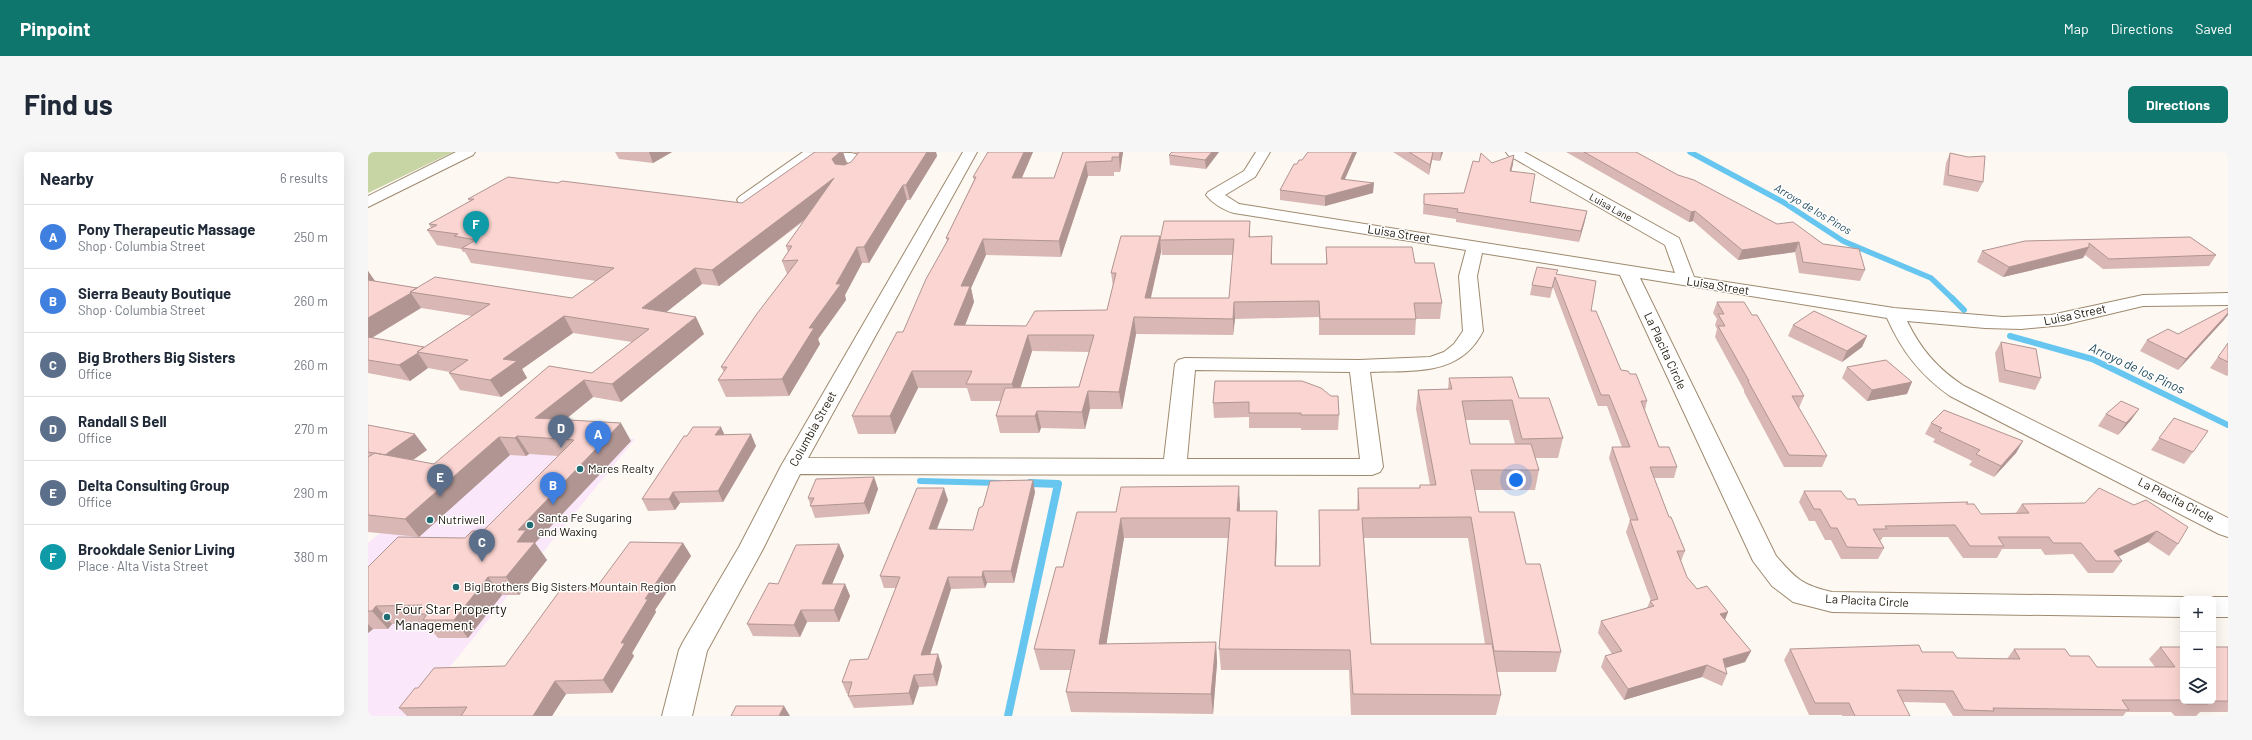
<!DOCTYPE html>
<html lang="en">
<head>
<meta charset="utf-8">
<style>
	body { margin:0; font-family:Barlow,sans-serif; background:#f6f6f7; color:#1f2937 }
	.controls { position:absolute; right:12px; bottom:12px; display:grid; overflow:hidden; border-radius:6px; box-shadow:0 4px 16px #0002 }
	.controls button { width:36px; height:36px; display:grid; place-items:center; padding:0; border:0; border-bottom:1px solid #e0e1e3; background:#fff; color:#1f2937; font:20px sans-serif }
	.you { position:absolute; left:1148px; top:328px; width:14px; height:14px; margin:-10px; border:3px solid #fff; border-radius:50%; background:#1a73e8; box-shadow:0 0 0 6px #1a73e833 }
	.badge { display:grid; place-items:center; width:26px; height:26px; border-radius:50%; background:#0f766e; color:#fff; font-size:13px; font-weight:700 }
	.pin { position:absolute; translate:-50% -33px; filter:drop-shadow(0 1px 2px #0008) }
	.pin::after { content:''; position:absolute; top:21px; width:14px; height:12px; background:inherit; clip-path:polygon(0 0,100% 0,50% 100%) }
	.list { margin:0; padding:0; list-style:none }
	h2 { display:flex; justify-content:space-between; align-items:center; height:52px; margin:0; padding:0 16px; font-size:17px }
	h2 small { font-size:13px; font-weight:400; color:#747a83 }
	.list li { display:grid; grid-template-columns:26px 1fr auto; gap:12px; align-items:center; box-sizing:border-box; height:64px; padding:0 16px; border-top:1px solid #e0e1e3 }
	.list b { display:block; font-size:15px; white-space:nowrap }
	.list p { margin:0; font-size:13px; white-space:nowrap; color:#747a83 }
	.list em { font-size:13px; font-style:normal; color:#747a83 }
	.icon { flex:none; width:22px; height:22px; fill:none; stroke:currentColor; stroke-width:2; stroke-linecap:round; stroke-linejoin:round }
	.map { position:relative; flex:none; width:1860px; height:564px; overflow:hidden; border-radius:6px }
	header { display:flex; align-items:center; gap:24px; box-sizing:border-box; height:56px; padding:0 20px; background:#0f766e; color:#fff }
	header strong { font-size:19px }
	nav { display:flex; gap:22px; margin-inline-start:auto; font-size:14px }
	.intro { display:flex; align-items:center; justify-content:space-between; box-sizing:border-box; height:96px; padding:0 24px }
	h1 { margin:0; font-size:28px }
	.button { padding:10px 18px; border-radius:6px; background:#0f766e; color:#fff; font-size:14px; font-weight:700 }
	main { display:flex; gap:24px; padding:0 24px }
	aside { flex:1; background:#fff; border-radius:6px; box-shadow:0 4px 16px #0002 }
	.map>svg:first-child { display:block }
	.commercial { fill:#fae8fa }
	.green { fill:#c7d5a5 }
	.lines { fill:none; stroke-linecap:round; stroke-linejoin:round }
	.stream-far2 { stroke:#66c6ef; stroke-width:5.5 }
	.stream-far1 { stroke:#66c6ef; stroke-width:6 }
	.stream { stroke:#66c6ef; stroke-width:8 }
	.minor-casing { stroke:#9e8a6f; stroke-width:2 }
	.minor { fill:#fff; fill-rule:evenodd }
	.wall { fill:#d8b7b4; fill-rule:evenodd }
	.shaded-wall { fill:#b09592 }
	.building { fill:#fbd5d1; stroke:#b09592 }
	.poi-dot { fill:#216c73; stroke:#fff; stroke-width:1.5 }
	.labels { text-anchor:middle; stroke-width:3; stroke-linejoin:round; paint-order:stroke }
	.far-street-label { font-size:10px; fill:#1c150a; stroke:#fff }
	.far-water-label { font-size:11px; font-style:italic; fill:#214b5d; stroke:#fff }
	.street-label { font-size:12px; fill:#1c150a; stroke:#fff }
	.poi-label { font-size:12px; fill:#1c150a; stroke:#fff; text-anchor:start }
	.water-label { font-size:13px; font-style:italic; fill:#214b5d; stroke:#fff }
	.near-poi-label { font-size:14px; fill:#1c150a; stroke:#fff; text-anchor:start }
</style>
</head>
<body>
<header>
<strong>Pinpoint</strong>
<nav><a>Map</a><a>Directions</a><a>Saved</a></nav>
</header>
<div class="intro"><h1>Find us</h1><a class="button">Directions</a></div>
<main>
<aside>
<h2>Nearby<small>6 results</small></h2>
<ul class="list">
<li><span class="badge" style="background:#3f7fe0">A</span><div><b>Pony Therapeutic Massage</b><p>Shop · Columbia Street</p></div><em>250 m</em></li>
<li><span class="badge" style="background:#3f7fe0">B</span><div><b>Sierra Beauty Boutique</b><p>Shop · Columbia Street</p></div><em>260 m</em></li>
<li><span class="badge" style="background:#5c6f8a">C</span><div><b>Big Brothers Big Sisters</b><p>Office</p></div><em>260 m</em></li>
<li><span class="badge" style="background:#5c6f8a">D</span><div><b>Randall S Bell</b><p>Office</p></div><em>270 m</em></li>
<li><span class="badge" style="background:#5c6f8a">E</span><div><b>Delta Consulting Group</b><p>Office</p></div><em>290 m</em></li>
<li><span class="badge" style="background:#0f9aa8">F</span><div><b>Brookdale Senior Living</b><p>Place · Alta Vista Street</p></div><em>380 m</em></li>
</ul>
</aside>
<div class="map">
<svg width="1860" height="564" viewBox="0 0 1860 564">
	<rect width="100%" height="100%" fill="#fdf8f2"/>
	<path class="commercial" d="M131 278 267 287 42 564H0V391Z"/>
	<path class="green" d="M0 0H85L0 41Z"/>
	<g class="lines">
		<path class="stream-far2" d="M1322 0 1415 50 1475 89 1563 126 1585 147"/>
		<path class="stream-far1" d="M1584 146 1596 158
			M1642 184 1724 207 1860 273
			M552 329 632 331
			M656 331 690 332"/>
		<path class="stream" d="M640 564 690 332 662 331"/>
		<g class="minor-casing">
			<path id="minor" d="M88 0H107L105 3 0 55V44Z
				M435 0 483 1 488 2 497 12C491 21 484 29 473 26L470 23 481 12 478 9 447 5 383 51H371L369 48 371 45Z
				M595 0H609L440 306 796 307 807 212 810 208 817 206 991 208 1062 205 1076 200 1086 192 1095 179 1091 124 1098 98 866 61C857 59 844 51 838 43L840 40 876 19 888 0H902L887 25 857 43 871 52 1307 121 1297 93 1140 3 1138 0H1156L1311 86 1326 125 1526 156 1635 165 1683 163 1775 143 1860 141V153L1775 154 1695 173 1653 177 1617 176 1539 169C1553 198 1570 217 1596 234L1860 366V385L1851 382 1582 244C1552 223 1534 199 1519 166L1272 126 1408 404C1428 427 1434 433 1464 440L1815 445 1822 447H1815V465L1464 460 1425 450 1404 434 1385 409 1252 123 1114 101 1109 124 1115 179C1092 225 1045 218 1002 220L1015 315 1012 320 1004 323 432 322 395 397 339 499 324 564H294L311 498 315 490 371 395 413 314ZM827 218 982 220 992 307H819Z
				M1845 445H1860V465H1845V447H1838Z"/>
		</g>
		<use href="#minor" class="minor"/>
	</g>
	<path class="wall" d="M247 0H304L285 11 251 7Z
		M447 0H475L479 12 483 10 490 2 488 1 482 0H568L569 4 542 48H539L501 111H494L477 143 478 148 450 187 452 192 421 244 358 245 350 228 356 220 353 215 419 122 414 109 420 100 418 94 437 68 351 134 334 132 298 160 336 182 253 250 225 245 197 268 263 289 167 391 179 408 151 443H134L100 486H70L65 480H62L55 472H24L20 477H5L0 481V415L97 386 115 379 190 304 161 302 158 304 142 303 51 385 0 380V273L59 298 45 308 66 312 224 221 264 190 205 181 154 217 159 226 133 245 92 238 81 221 82 220 60 216 42 229 0 221V119L7 129 49 136 204 146 228 129 103 111 97 100H95L93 97 69 93 59 78 63 76 61 72 102 49 100 47 190 31 374 51ZM53 156 104 164 56 195 4 186Z
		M665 0 654 26H686L695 0H755L752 20H746V24H720L693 105 618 103 603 136 606 150 597 173 658 174 739 158 745 134 743 121 792 84 793 100 783 146H861L865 103H794L792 88 882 69V85L904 100V112H958V95L1047 111 1074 151 1072 167H1048L1047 183H951V165L867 167 865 183 768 182 754 257H722L717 277 673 276 671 281H632L628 264 633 249H603L599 236H550L527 282H490L484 264 535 180 579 89 578 86 606 28 605 25ZM664 199 721 200 711 235 652 236Z
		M804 0H851L838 17 802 13 801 3Z
		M1025 0H1075L1072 9 1064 8 1061 23Z
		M1198 0H1268L1310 23 1409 72 1455 92 1497 118 1492 129 1431 121 1427 100 1370 108 1325 69 1321 70Z
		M1582 1 1615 30 1610 40 1575 33 1578 11Z
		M1124 11 1145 12 1143 19 1162 50 1219 59 1211 90 1088 70V67L1055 62 1056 42 1096 41Z
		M977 27 1005 41 957 54 912 48V38Z
		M1822 85 1848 103 1841 114 1735 117 1717 103 1715 106 1635 125 1609 110 1614 99 1657 89Z
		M1189 122 1223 159 1253 218 1262 222 1279 249 1277 258 1291 295 1309 315 1306 326H1286L1301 365 1317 399 1313 409 1319 425 1329 437 1360 460 1357 468 1383 499 1377 510 1358 516 1359 522 1354 534 1334 525 1256 548 1233 515 1237 504 1244 502 1230 481 1233 469 1279 456 1282 449H1283L1258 380 1262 368 1241 306 1244 295H1254L1239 254H1230L1185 135 1182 146 1162 143 1164 133Z
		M1349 150 1436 244 1431 256H1430L1459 304 1454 315H1416L1376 240V238L1347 185 1349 177 1347 173 1349 167 1345 161Z
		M1856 168 1810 218 1772 199 1779 188 1810 182Z
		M1425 173 1499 184 1494 195 1474 210 1420 184Z
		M1633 190 1673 226 1667 238 1631 230 1627 201Z
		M1860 191V223L1859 224 1842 216Z
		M1479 215 1539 242 1499 249 1474 226Z
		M1081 226 1151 246 1195 286 1190 306H1167L1171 318 1167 338H1107L1111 360 1158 412 1193 500 1188 520H1129L1133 543 1128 563H983L981 518H853L851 497 860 386H756L738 492 848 490 849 511 845 562 703 560 698 540 703 518H672L666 497 748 360 872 354V359H909V380L908 414H951V358H989L990 336H1051L1052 333H1062L1048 257 1050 238 1080 237ZM1097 268H1141L1147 292H1102ZM996 386H1100L1117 492H1003Z
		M847 229 971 263 970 278H933V276H881V265L846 266 845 251Z
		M1771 257 1763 268 1750 283 1730 274 1738 262Z
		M1806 266 1825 300 1816 312 1783 298Z
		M1563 271 1655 289 1648 301 1626 325 1601 313 1604 309 1565 290 1567 287 1557 282Z
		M357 283 388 294 355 350 312 351 307 358 280 359 274 347Z
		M506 325 510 337 501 362 447 366 440 346Z
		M1731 336 1810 392 1801 404 1780 390 1750 405 1754 409 1745 421H1720L1705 402 1677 403 1673 397H1634L1629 406H1595L1580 385H1515L1513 388H1512L1516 396 1510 407H1473L1463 388H1457L1447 369H1441L1431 350 1436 339 1479 347 1490 353 1599 352 1613 362 1648 361 1654 352 1717 351Z
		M667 340 646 431H619L617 436 583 437 562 503 574 514 569 534 551 535 545 553 486 556 480 544 481 542H479L474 530 500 507 528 436H516L512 424 580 348 569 377 605 378Z
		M315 391 323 404 287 458 288 460 264 501 266 504 244 541 198 542 184 564H39L31 556 50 536 137 514 228 436Z
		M471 392 476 404 464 432H477L482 444 471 470H439L432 485 385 484 379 472 410 432Z
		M1792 495H1815V549H1845V495H1860V560H1832L1828 564H1807L1803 560H1758L1755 564H1585L1577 551 1535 550 1542 564H1474V563H1441L1416 508 1422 497 1554 500 1589 506 1639 507 1646 497 1702 504 1729 515H1787L1781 507Z"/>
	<path class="shaded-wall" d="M281 0H304L285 11Z
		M472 0H475L479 12 469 22 464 7Z
		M559 0H568L569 4 542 48 538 33Z
		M656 0H665L647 41 644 26Z
		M752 0H755L752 20 751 5Z
		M844 0H851L838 17 837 8Z
		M985 0H989L973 36V27Z
		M1065 0 1064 8 1061 23 1062 13Z
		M1073 0H1075L1072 9Z
		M1146 3 1145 12 1141 29 1142 19Z
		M718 10 720 24 693 105 691 89Z
		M466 26 470 41 351 134 344 118Z
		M1006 31 1005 41 957 54V44Z
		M535 33 539 48 501 111 496 95Z
		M1219 59 1217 69 1211 90 1213 79Z
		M1327 59 1325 69 1321 70 1323 60Z
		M882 69V85H881Z
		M792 84 793 100 779 162 777 146Z
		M904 84V128L903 112Z
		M615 87 618 103 603 136 606 150 591 189 586 173 593 134Z
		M1431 90 1427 100 1370 108 1374 98Z
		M489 95 494 111 477 143 478 148 450 187 452 192 421 244 414 227 441 176 468 132Z
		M1721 95 1715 106 1635 125 1641 115Z
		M327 116 334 132 282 173 274 156Z
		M0 119 9 132 0 136Z
		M43 141 53 156 0 188V166Z
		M866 150 867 167 865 183V167Z
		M1860 161V163L1856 168 1810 218 1818 207Z
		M196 164 205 181 154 217 159 226 133 245 122 228 135 207Z
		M328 165 336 182 253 250 244 232Z
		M766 165 768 182 754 257 751 240Z
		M660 183 664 199 648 250 644 232Z
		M1499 184 1494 195 1474 210 1479 199Z
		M50 201 60 216 42 229 31 213Z
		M544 219 550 236 527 282 522 264Z
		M216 228 225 245 178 283 167 266Z
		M1544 230 1539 242 1499 249 1504 238Z
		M720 239 722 257 717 277 714 260Z
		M1771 257 1763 268 1750 283 1758 271Z
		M669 259 673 276 671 281 667 264Z
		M253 271 263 289 167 391 179 408 151 443 138 425 149 390 150 378Z
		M353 275 358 286 347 283Z
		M47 282 59 298 28 320 16 303Z
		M383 282 388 294 355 350 350 339Z
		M149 284 161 302 158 304 147 286Z
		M131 285 142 303 51 385 37 367Z
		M1655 289 1648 301 1626 325 1633 314Z
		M506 325 510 337 501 362 496 351Z
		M665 328 667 340 646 431 643 419Z
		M871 334 872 354 870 379 869 359Z
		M576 336 580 348 564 389 561 377Z
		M305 340 312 351 307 358 301 347Z
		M909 359V380L907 434V414Z
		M753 366 756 386 735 513 731 492Z
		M1789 379 1780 390 1741 409 1746 399Z
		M315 391 323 404 287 458 288 460 264 501 266 504 244 541 235 528 253 491 277 447Z
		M471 392 476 404 459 444 454 432Z
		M615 419 619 431 617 436 614 425Z
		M120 425 134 443 100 486 86 468Z
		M580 425 583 437 558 515 553 503Z
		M477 432 482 444 471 470 466 458Z
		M8 454 24 472 20 477 4 459Z
		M433 458 439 470 432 485 426 473Z
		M1360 460 1355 472 1352 462Z
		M0 472 5 477 0 481Z
		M848 490 849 511 845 562 843 542Z
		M1383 499 1377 510 1350 518 1355 507Z
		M570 502 574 514 569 534 565 522Z
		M1339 513 1334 525 1256 548 1260 537Z
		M546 523 551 535 545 553 541 541Z
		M187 529 198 542 184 564H165Z
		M416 554 422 564H411Z"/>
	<path class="building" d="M447 0H472L464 7 467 12 476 13 483 10 491 0H559L538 33H535L496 95H489L468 132H473L441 176H446L414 227 350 228 359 215H353L388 163 430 108 414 109 424 94H418L466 26 344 118 327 116 274 156 328 165 244 232 216 228 167 266 253 271 150 378H158L149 390H167L138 425H120L86 468H55L59 462H47L54 453 8 454 4 459H0V415L30 385 97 386 104 379H115L206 288 149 284 147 286 131 285 37 367 0 363V305L7 301 66 312 181 214 224 221 281 177 196 164 135 207 149 209 122 228 81 221 100 208 49 200 122 152 42 140 67 125 204 146 246 116 94 96 108 88 86 84 90 82 59 78 69 73 61 72 106 47H100L140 25 190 31 194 29 374 51Z
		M620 0H656L644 26H686L695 0H752L751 5H744V9L718 10 691 89 615 87 593 134H602L586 173 658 174 667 159 739 158 748 121H743L753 84H792L777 146H861L866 87 792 88 796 69H882L881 85 904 84 903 112H959L958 95H1044L1047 111H1066L1074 151H1046L1048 167H952L951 149 866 150 865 167 766 165 751 240 720 239 714 260 669 259 667 264H628L637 236 711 235 726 183H660L644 232H598L604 219H544L522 264H484L529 180H535L558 127 581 86H578L608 25H605Z
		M804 0H844L837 8 801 3Z
		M940 0H985L973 27 1006 31 957 44 912 38 926 12H929L931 8H934Z
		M1041 0H1065L1062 13Z
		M1216 0H1268L1310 23 1326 28 1409 72 1425 70 1455 92 1491 97 1497 118 1435 110 1431 90 1374 98 1327 59 1323 60Z
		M1113 1 1124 11 1146 3 1142 19 1167 22 1162 50 1219 59 1213 79 1089 60 1090 57 1056 52V42L1096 41 1105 9 1111 10Z
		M1582 1 1600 5 1617 4 1615 30 1580 23Z
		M1822 85 1848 103 1741 107 1721 91V95L1641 115 1614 99 1657 89Z
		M1169 115 1190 118 1188 122 1228 129 1223 159H1228L1253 218 1260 219 1262 222H1268L1279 249H1273L1291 295H1301L1309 315H1282L1301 365H1303L1317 399H1309L1319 425 1329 437 1339 434 1360 460 1352 462 1383 499 1355 507 1359 522 1339 513 1260 537 1237 504 1254 499 1233 469 1286 454 1282 449 1290 447 1262 368H1270L1244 295H1262L1241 243H1233L1187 125 1184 136 1164 133Z
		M0 128 49 136 42 140 43 141 0 166Z
		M1349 150H1376L1384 163H1389L1436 244H1424L1459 304 1421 303 1380 229H1381L1350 174H1357L1350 162H1356Z
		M1860 156V161L1818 207 1779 188 1800 177 1810 182Z
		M1446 159 1499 184 1479 199 1425 173Z
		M0 185 56 195 49 200 50 201 31 213 0 208Z
		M1633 190 1668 197 1673 226 1637 218Z
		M1860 191V210L1850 205Z
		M1518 208 1544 230 1504 238 1479 215Z
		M1144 225 1151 246H1181L1195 286 1154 287 1144 248 1094 249 1102 292H1163L1171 318H1103L1111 360H1146L1158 412H1172L1193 500 1126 499 1103 365 994 366 1003 492H1124L1133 543 985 542 982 498 851 497 862 366H753L731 492 848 490 843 542 698 540 707 498 666 497 688 415H695L709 360H748L753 335 871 334 869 359H909L907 414H952L951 358H991L990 336H1052V333H1068L1050 238 1084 237 1081 226Z
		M847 229H934L953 236 963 244H970L971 263H933V261H881V250L845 251Z
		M1753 249 1771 257 1758 271 1738 262Z
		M1576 258 1655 289 1633 314 1608 302 1612 298 1571 279 1574 276 1563 271Z
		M1806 266 1840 279 1825 300 1791 286Z
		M0 273 47 282 17 303 7 301H6L0 300Z
		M325 275H353L347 283 383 282 350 339 305 340 301 347H274L316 284H319Z
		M506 325 496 351 442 354 446 346H440L448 327Z
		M665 328 643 419H615L614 425H580L553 503 570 502 565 522 546 523 541 541 480 544 484 530H474L482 508 500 507 532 425 512 424 549 336H576L561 377 605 378 611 356 615 354 622 329Z
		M1731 336 1766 353 1778 348 1820 375 1810 392 1789 379 1746 399 1754 409H1728L1713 391H1685L1681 385H1630L1636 394H1602L1587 373 1517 374 1519 377H1505L1516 396 1479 395 1469 376H1463L1452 357H1446L1436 339H1473L1479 347H1487L1490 353 1600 350 1598 352H1606L1613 362 1661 361 1654 352 1717 351Z
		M262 390 315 391 277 447H280L253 491H257L235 528 187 529 165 564H93L99 555 31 556 47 536H50L66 516 137 514 193 437 228 436Z
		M471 392 454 432H477L466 458H433L426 473 379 472 401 431 410 432 428 393Z
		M1551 493 1554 500H1585L1589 506 1652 507 1646 497H1697L1702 504H1721L1729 515H1807L1792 495H1815V549H1837L1840 552H1818L1814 548H1754L1761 558 1625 556 1626 559 1596 558 1585 539 1529 538 1542 564H1487L1481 551H1447L1422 497Z
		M1845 495H1860V549H1845Z
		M368 554H416L411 564H363Z"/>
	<g class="poi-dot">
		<circle cx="212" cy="317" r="4"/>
		<circle cx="62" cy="368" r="4"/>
		<circle cx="162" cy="373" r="4"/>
		<circle cx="88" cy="435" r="4"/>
		<circle cx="19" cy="465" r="4"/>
	</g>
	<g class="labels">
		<g class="far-street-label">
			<text transform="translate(1243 55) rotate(29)" y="4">Luisa Lane</text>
		</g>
		<g class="far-water-label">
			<text transform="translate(1445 57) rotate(31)" y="4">Arroyo de los Pinos</text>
		</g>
		<g class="street-label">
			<text transform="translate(1031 82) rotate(9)" y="4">Luisa Street</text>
			<text transform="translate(1350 134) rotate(9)" y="4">Luisa Street</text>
			<text transform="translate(1707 163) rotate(-12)" y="4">Luisa Street</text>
			<text transform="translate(1297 199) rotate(65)" y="4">La Placita Circle</text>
			<text transform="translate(445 277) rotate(-61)" y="4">Columbia Street</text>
			<text transform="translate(1808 348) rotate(27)" y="4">La Placita Circle</text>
			<text transform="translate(1499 449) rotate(3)" y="4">La Placita Circle</text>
		</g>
		<g class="poi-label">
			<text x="220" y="321">Mares Realty</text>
			<text x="170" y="370">Santa Fe Sugaring<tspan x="170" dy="14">and Waxing</tspan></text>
			<text x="70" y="372">Nutriwell</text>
			<text x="96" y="439">Big Brothers Big Sisters Mountain Region</text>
		</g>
		<g class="water-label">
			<text transform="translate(1769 216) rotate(25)" y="5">Arroyo de los Pinos</text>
		</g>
		<g class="near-poi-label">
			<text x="27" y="462">Four Star Property<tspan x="27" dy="16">Management</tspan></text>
		</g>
	</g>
</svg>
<div class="controls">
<button>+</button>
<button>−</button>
<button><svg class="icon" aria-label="layers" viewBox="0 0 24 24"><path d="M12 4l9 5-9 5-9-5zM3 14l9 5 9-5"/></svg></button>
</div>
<div class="you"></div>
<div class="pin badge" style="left:230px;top:302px;background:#3f7fe0">A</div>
<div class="pin badge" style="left:185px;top:353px;background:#3f7fe0">B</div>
<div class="pin badge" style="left:114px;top:410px;background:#5c6f8a">C</div>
<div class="pin badge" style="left:193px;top:296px;background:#5c6f8a">D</div>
<div class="pin badge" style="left:72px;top:345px;background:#5c6f8a">E</div>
<div class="pin badge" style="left:108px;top:92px;background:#0f9aa8">F</div>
</div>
</main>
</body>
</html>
